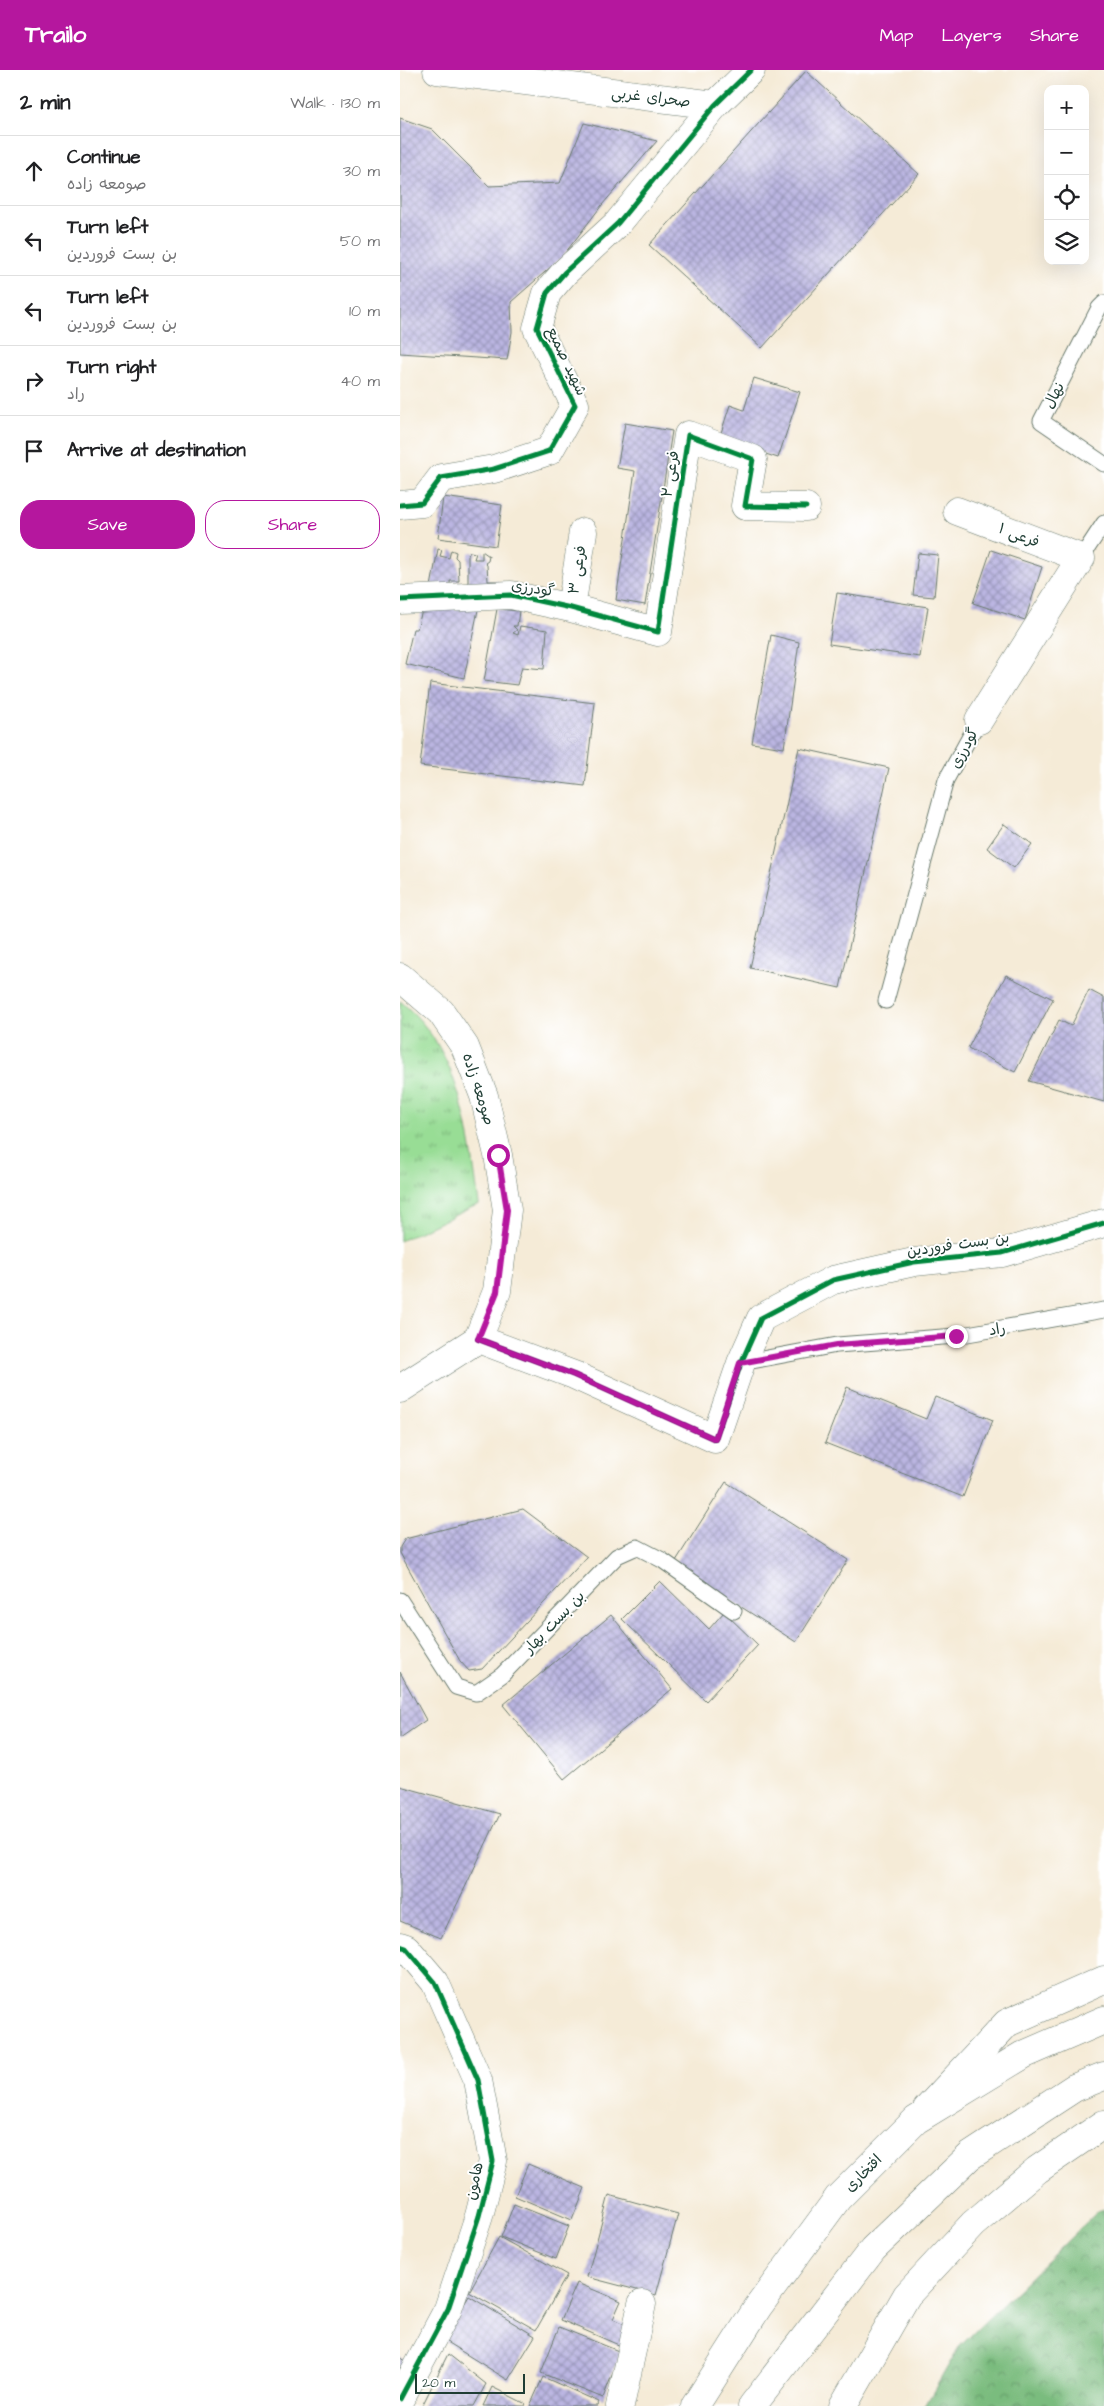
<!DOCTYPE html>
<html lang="en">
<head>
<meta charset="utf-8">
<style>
	body { margin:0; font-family:"Architects Daughter","Playpen Sans Arabic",sans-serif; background:#f2f2f2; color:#202124 }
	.controls { position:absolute; right:15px; top:15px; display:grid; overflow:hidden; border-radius:10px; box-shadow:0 5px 20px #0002 }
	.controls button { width:45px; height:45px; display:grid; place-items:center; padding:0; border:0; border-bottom:1px solid #e0e0e0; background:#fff; color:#202124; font:25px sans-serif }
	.scale { position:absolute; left:15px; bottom:12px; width:110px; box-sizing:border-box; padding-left:5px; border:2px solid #1f3d34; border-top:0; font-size:14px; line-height:18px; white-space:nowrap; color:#1f3d34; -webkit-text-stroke:4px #fff; paint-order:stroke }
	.stop { position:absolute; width:15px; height:15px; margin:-11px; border:4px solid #b5179e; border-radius:50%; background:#fff }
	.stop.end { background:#b5179e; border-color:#fff; box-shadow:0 1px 5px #0008 }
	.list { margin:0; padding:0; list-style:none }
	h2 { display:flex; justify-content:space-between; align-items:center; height:65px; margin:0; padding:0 20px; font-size:21px }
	h2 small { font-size:16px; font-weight:400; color:#757577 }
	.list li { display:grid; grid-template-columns:32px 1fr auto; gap:15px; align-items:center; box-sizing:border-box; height:70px; padding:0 20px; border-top:1px solid #e0e0e0 }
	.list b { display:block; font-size:19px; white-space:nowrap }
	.list p { margin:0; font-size:16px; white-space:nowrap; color:#757577 }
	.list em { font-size:16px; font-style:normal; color:#757577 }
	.actions { display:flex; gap:10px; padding:15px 20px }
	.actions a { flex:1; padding:11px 0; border:1px solid #b5179e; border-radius:20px; text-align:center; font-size:18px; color:#b5179e }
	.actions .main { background:#b5179e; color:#fff }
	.icon { flex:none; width:28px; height:28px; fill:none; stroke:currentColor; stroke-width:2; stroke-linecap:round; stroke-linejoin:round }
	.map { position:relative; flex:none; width:704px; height:2336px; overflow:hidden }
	header { display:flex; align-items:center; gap:30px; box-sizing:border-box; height:70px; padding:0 25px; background:#b5179e; color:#fff }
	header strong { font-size:24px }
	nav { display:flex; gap:28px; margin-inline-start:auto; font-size:18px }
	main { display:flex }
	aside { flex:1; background:#fff }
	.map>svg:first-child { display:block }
	.forest { fill:url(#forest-crowns); stroke:#4c7c59 }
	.park { fill:url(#park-tufts); stroke:#5c8d64 }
	.building { fill:url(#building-cross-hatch) }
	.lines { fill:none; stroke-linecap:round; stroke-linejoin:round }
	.service-casing { stroke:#6a7a6d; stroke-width:17 }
	.minor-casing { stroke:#6a7a6d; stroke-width:29 }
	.secondary-casing { stroke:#6a7a6d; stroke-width:29 }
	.primary-casing { stroke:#6a7a6d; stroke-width:29 }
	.service { stroke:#fff; stroke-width:15 }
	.minor { stroke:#fff; stroke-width:28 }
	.secondary { stroke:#fff; stroke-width:28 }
	.primary { stroke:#fff; stroke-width:28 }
	.cycleway-casing { stroke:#fff; stroke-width:8 }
	.cycleway { stroke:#00873e; stroke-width:5 }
	.route { stroke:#b5179e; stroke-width:6 }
	.labels { text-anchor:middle; stroke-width:4; stroke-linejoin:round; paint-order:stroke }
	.street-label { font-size:15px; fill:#1f3d34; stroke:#fff }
</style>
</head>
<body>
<header>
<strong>Trailo</strong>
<nav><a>Map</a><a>Layers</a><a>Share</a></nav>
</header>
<main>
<aside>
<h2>2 min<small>Walk · 130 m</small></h2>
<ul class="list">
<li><svg class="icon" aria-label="ahead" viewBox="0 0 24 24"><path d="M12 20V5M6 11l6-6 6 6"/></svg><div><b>Continue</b><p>صومعه زاده</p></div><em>30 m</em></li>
<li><svg class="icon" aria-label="left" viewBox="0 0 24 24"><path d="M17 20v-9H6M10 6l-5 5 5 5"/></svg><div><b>Turn left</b><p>بن بست فروردین</p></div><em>50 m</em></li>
<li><svg class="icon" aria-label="left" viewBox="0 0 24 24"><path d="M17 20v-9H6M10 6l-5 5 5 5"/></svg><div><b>Turn left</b><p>بن بست فروردین</p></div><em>10 m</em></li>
<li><svg class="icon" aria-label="right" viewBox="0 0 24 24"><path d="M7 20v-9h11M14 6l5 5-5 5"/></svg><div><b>Turn right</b><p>راد</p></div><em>40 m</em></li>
<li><svg class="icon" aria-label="arrive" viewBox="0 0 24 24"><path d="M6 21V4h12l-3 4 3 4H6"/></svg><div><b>Arrive at destination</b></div></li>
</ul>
<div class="actions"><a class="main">Save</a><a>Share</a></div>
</aside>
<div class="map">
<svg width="704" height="2336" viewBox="0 0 704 2336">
	<defs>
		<pattern id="forest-crowns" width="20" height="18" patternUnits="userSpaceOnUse" patternTransform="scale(1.25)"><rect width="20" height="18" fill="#7abc7e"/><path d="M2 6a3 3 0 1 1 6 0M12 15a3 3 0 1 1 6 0" fill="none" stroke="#639a68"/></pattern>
		<pattern id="park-tufts" width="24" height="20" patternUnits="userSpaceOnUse" patternTransform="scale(1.25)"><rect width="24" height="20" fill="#98dd95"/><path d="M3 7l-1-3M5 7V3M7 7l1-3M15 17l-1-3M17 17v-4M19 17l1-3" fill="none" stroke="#7bb47a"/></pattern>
		<pattern id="building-cross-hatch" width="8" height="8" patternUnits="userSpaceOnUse" patternTransform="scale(1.25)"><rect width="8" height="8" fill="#bbb6e2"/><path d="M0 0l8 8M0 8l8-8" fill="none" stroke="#9795b8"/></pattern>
	</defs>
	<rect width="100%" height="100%" fill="#fff"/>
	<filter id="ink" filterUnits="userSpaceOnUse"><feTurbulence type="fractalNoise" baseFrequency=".02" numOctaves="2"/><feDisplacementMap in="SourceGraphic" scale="10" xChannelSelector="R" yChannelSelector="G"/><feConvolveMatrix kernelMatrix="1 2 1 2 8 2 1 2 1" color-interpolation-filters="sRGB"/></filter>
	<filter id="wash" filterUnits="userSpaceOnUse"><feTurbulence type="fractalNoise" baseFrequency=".0096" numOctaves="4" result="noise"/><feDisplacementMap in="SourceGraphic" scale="20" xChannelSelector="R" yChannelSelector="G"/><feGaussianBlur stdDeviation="1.12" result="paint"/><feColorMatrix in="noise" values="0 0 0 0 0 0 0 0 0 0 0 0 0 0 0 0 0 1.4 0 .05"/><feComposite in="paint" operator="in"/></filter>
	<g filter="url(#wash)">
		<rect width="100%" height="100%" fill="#f5ebd7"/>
		<path class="forest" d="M704 2139V2336H525L559 2277 698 2141Z"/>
		<path class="park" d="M0 931C61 980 69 1062 79 1134L0 1171Z"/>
		<g id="blocks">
			<path class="building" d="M406 1 519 104 362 278 249 175Z
				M0 48 32 59 89 116 160 113 184 53 257 71 202 135 162 187 111 232 112 262 107 290 0 283Z
				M354 308 400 322 378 388 319 369 330 335 344 340Z
				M225 353 272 361 245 535 216 530 235 401 217 398Z
				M43 427 102 435 96 476 38 468Z
				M38 479 42 480 40 486 49 488 51 480 56 482 55 487 58 490 59 511H50L51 524 30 522Z
				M591 480 642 497 625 550 573 533Z
				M82 481 89 486 88 491 85 493 87 495 88 511H98L96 525H68V485L70 482 76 483 74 489H82Z
				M518 483 538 485 534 527 513 525Z
				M437 523 528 537 520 587 429 574Z
				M79 535 64 608 5 594 13 559H17L23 537Z
				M97 539 119 541 117 556H113L117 560 113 563 118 565 120 556 147 560 144 599 122 597 117 615 84 611Z
				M371 565 399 572 384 678 352 673Z
				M30 613 195 633 185 716 20 696Z
				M399 678 489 698 440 918 350 898Z
				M604 754 632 774 614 798 587 778Z
				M606 905 653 929 615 1002 568 978Z
				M689 920 704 928V1032L629 1011 659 950 671 956Z
				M447 1317 526 1349 535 1327 593 1350 563 1427 425 1373Z
				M326 1412 448 1490 396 1572 274 1494Z
				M123 1439 187 1487 82 1599 69 1601 60 1591 0 1483V1477L5 1469Z
				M260 1511 309 1559 324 1542 358 1575 306 1631 222 1549Z
				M211 1545 272 1619 164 1709 103 1635Z
				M0 1602 26 1650 0 1668Z
				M0 1716 100 1744 41 1868 0 1851Z
				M128 2094 185 2118 172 2150 115 2126Z
				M209 2125 278 2144 256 2225 187 2207Z
				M114 2134 169 2156 156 2189 101 2167Z
				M99 2167 167 2205 136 2260 69 2222Z
				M177 2213 221 2231 213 2249 229 2256 221 2276 161 2250Z
				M69 2226 135 2266 108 2310 43 2270Z
				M159 2257 221 2282 203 2328 141 2303Z
				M48 2284 86 2314 74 2336H22Z
				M0 2287 10 2294 0 2309Z
				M143 2307 199 2332 197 2336H130Z
				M92 2317 126 2334 125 2336H83Z"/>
		</g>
	</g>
	<g filter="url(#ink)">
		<use href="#blocks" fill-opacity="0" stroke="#6a7a6d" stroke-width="1"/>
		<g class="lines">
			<g class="service-casing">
				<path id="service" d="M704 233 699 238 641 351 704 394
					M681 488 704 453
					M486 931 546 710 579 650
					M341 1293 437 1275 556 1266 704 1240
					M0 1530 56 1617 76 1623 102 1605 217 1486 237 1477 262 1490 334 1541"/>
			</g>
			<g class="minor-casing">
				<path id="minor" d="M37 0 315 35
					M0 435 22 433 41 408 94 399 149 381 175 335 137 258 147 223 165 202 218 153 315 35 351 0
					M557 441 681 488 579 650
					M0 530 111 525 171 538 258 562 288 365 353 389 345 436 406 437
					M171 538 183 462
					M0 907 41 942 65 977 84 1026 98 1085 107 1140 97 1221 78 1269 0 1319
					M78 1269 174 1305 315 1369 341 1293 361 1248 433 1210 514 1192 602 1183 704 1153
					M0 1876 6 1878 35 1912 78 2010 93 2091 79 2146 48 2239 0 2329
					M220 2336 242 2234"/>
			</g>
			<g class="secondary-casing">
				<path id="secondary" d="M527 2039 607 1953 704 1910
					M443 2336 507 2225 573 2154 637 2100 704 2054"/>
			</g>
			<g class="primary-casing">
				<path id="primary" d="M295 2336 358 2237 438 2128 516 2050 623 1985 704 1950
					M352 2336 473 2179 570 2086 674 2018 704 2006"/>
			</g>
			<use href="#service" class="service"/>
			<use href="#minor" class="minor"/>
			<use href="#secondary" class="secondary"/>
			<use href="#primary" class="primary"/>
			<g class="cycleway-casing">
				<path id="cycleway" d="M0 435 22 433 41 408 94 399 149 381 175 335 137 258 147 223 165 202 218 153 315 35 351 0
					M0 530 111 525 171 538 258 562 288 365 353 389 345 436 406 437
					M78 1269 174 1305 315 1369 341 1293 361 1248 433 1210 514 1192 602 1183 704 1153
					M0 1876 6 1878 35 1912 78 2010 93 2091 79 2146 48 2239 0 2329"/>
			</g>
			<use href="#cycleway" class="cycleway"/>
		</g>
	</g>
	<g class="lines" filter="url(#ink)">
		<path class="route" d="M98 1085 107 1140 97 1222 78 1269 174 1305 315 1369 340 1293 437 1275 556 1266"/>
	</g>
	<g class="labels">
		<g class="street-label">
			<text transform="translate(251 27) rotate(7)" y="5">صحرای غربی</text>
			<text transform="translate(167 291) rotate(65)" y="5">شهید صمیع</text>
			<text transform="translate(654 325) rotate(-63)" y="5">نهال</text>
			<text transform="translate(270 404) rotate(-81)" y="5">فرعی ۲</text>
			<text transform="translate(619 465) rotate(21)" y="5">فرعی ۱</text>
			<text transform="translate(177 500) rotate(-81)" y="5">فرعی ۳</text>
			<text transform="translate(133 518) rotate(9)" y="5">گودرزی</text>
			<text transform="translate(564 678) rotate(-62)" y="5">گودرزی</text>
			<text transform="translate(79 1019) rotate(72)" y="5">صومعه زاده</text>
			<text transform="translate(558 1174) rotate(-8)" y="5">بن بست فروردین</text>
			<text transform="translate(597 1259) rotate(-10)" y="5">راد</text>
			<text transform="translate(154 1552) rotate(-46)" y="5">بن بست بهار</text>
			<text transform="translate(463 2103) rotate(-45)" y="5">افتخاری</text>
			<text transform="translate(74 2111) rotate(-78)" y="5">هامون</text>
		</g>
	</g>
</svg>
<div class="controls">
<button>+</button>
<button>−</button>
<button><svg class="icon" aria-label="locate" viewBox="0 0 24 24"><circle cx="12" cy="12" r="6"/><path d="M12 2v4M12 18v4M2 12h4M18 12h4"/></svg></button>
<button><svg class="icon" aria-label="layers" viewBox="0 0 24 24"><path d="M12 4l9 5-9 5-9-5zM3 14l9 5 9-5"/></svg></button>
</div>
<div class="scale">20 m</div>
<div class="stop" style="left:98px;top:1085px"></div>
<div class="stop end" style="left:556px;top:1266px"></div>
</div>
</main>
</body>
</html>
